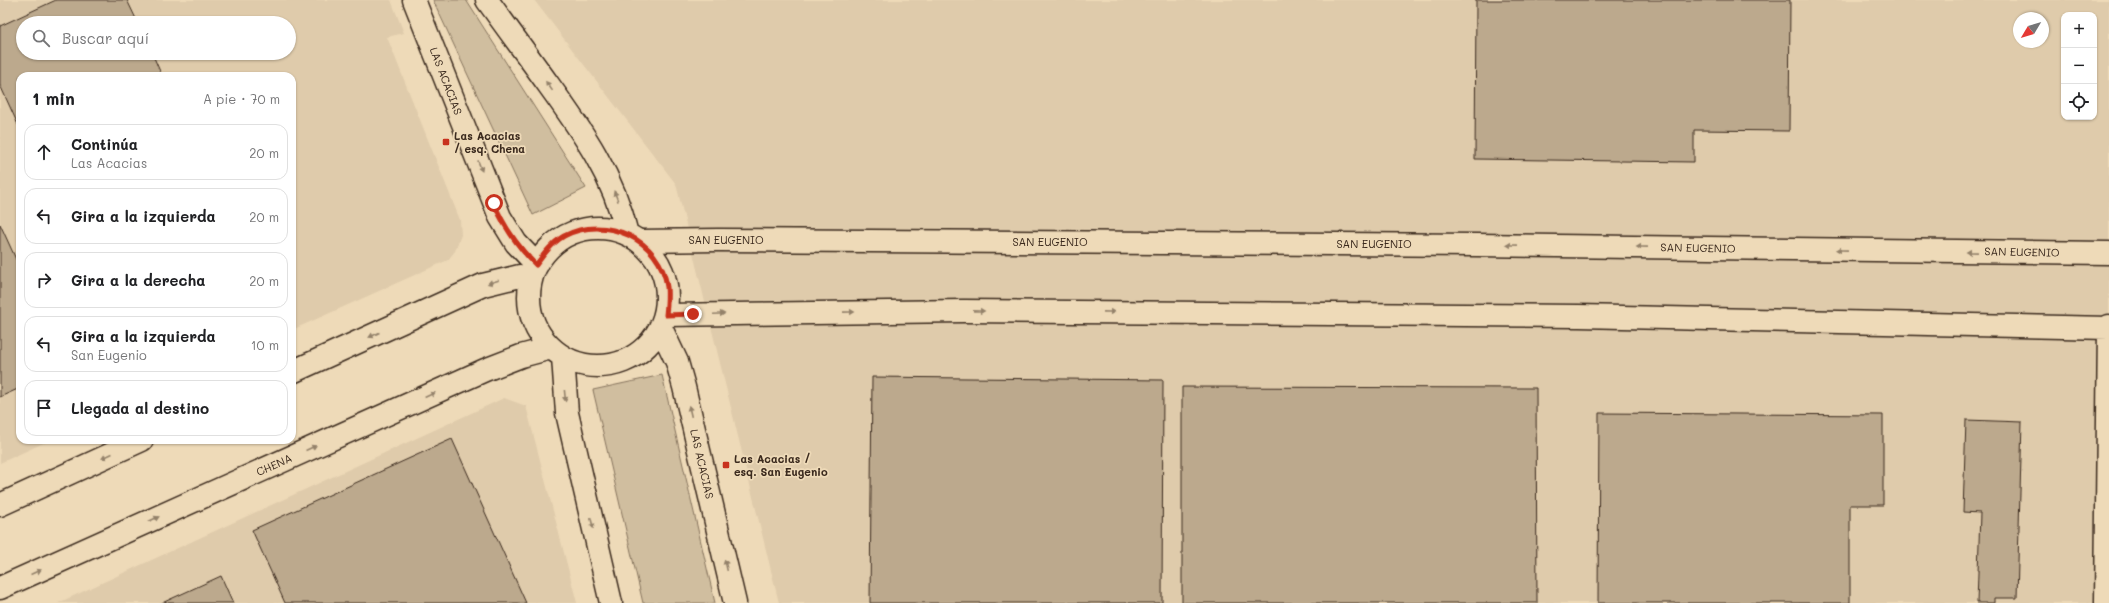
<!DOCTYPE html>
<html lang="es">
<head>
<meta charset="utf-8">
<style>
	body { margin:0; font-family:Mali,sans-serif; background:#f2f2f2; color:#202124 }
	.controls { position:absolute; right:12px; top:12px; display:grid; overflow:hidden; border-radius:8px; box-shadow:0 1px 3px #0004 }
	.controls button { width:36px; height:36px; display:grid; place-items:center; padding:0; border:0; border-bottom:1px solid #e0e0e0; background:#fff; color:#202124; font:20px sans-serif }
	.compass { position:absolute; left:2013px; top:12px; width:36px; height:36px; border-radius:50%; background:#fff; box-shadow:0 1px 3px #0004; rotate:232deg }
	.stop { position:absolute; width:12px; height:12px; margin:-9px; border:3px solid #c8321e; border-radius:50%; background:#fff }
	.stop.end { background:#c8321e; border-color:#fff; box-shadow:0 1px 4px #0008 }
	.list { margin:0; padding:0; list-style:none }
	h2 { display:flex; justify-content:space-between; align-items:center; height:52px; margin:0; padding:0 16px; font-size:17px }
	h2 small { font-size:13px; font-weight:400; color:#757577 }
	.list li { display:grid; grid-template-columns:26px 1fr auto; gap:12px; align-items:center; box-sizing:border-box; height:56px; margin:0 8px 8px; padding:0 8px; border:1px solid #e0e0e0; border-radius:12px }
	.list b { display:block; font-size:15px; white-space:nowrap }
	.list p { margin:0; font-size:13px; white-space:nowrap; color:#757577 }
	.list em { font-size:13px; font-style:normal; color:#757577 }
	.icon { flex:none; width:22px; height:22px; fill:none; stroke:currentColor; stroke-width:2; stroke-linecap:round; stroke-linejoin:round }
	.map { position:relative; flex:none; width:2109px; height:603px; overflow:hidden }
	.search { position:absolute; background:#fff; box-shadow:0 1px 3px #0004; left:16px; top:16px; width:280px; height:44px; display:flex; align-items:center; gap:10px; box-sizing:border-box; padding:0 14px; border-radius:22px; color:#757577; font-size:15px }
	.panel { position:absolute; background:#fff; box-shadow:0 1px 3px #0004; left:16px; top:72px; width:280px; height:372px; border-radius:12px }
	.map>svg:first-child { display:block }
	.built { fill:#dfcbab; fill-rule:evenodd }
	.green { fill:#d0be9f; stroke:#86745e }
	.building { fill:#bca98d; stroke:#3b2a1e }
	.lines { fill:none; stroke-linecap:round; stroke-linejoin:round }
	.street-casing { stroke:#3b2a1e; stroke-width:25 }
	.secondary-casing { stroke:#3b2a1e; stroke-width:25 }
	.street { stroke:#eedab8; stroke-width:22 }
	.secondary { stroke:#eedab8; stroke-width:22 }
	.oneway { fill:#94826b }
	.route { stroke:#c8321e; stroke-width:5 }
	.poi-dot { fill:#c8321e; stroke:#eedab8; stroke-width:1.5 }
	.labels { text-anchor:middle; stroke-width:3.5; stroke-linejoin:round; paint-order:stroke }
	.street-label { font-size:11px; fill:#3b2a1e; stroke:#eedab8 }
	.poi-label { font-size:11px; font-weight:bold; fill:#3b2a1e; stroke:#eedab8; text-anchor:start }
</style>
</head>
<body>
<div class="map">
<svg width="2109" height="603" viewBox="0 0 2109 603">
	<rect width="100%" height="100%" fill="#eedab8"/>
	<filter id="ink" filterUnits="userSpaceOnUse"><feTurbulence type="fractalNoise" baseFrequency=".025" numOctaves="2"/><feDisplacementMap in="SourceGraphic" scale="8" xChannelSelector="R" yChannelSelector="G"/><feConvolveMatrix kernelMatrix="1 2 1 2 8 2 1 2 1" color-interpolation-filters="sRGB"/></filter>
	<g filter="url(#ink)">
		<path class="built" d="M0 0H391L404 33 387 37 460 220 461 235 455 251 448 260 292 330V76H20V440H50L0 463ZM23 23H289V53H23Z
			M534 0H2109V603H779L676 184ZM2064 15H2094V117H2064ZM2019 18H2043V42H2019Z
			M504 398 526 406 577 603H58Z"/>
		<path class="green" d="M433 0H466L586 188 533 215Z
			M662 375 715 603H643L593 390Z"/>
		<path class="building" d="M56 0H127L138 23H23V53H152L162 76H20V129L0 85V26Z
			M1476 0H1790L1789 131 1694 130V162L1475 159Z
			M0 224 20 268V388L0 397Z
			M872 377 1163 380 1162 603H870Z
			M1182 387 1536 388 1537 603H1182Z
			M1599 413 1883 415V505H1850V603H1598Z
			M1966 420 2022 422 2017 598H1994V603H1977L1980 513 1963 512Z
			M452 439 526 603H285L252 530Z
			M221 576 233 603H162Z"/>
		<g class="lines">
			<g class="street-casing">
				<path id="street" d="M640 241 718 240 1477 245 2109 253
					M666 315 964 311 1579 316 2109 328
					M2106 603 2109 326"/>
			</g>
			<g class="secondary-casing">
				<path id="secondary" d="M414 0 500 217 516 243 537 265
					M487 0C507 28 528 56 548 84 582 131 614 176 627 234
					M529 297a69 69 0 1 1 138 0a69 69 0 1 1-138 0Z
					M661 328 677 362 684 387 735 603
					M563 357 567 413 611 603
					M292 372 483 285 520 276 531 278
					M0 505 142 440
					M0 588 485 370 521 356 551 348"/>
			</g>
			<use href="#street" class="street"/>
			<use href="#secondary" class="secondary"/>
		</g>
		<defs><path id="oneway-solid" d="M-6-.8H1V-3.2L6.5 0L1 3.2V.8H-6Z"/></defs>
		<g class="oneway">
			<use href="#oneway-solid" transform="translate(549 86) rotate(-126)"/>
			<use href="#oneway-solid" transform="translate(480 166) rotate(69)"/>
			<use href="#oneway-solid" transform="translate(616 196) rotate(-111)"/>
			<use href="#oneway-solid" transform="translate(1512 245) rotate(-179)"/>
			<use href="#oneway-solid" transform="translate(1642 247) rotate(-179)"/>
			<use href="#oneway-solid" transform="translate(1842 250) rotate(-179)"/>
			<use href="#oneway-solid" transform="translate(1972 252) rotate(-179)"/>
			<use href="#oneway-solid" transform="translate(493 282) rotate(163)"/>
			<use href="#oneway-solid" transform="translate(979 311) rotate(1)"/>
			<use href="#oneway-solid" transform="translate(849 312) rotate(-1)"/>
			<use href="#oneway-solid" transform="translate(1109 312) rotate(1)"/>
			<use href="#oneway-solid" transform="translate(719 314) rotate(-2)"/>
			<use href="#oneway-solid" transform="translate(374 335) rotate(156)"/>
			<use href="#oneway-solid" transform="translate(430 395) rotate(-24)"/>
			<use href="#oneway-solid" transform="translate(565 396) rotate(84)"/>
			<use href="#oneway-solid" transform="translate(690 411) rotate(-103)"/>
			<use href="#oneway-solid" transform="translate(311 448) rotate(-24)"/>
			<use href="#oneway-solid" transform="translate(107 456) rotate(156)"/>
			<use href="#oneway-solid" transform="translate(154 519) rotate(-24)"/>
			<use href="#oneway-solid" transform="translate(592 523) rotate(77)"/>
			<use href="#oneway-solid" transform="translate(726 565) rotate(-103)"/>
			<use href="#oneway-solid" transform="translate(36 572) rotate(-24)"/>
		</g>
	</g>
	<g class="lines" filter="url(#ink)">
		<path class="route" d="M494 203C504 227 518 247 536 265 544 254 552 243 564 236 605 214 661 239 667 287 668 297 667 306 666 315L693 314"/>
	</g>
	<g class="poi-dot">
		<rect x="442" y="138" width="8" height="8" rx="2"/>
		<rect x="722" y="461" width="8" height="8" rx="2"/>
	</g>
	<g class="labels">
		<g class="street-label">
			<text transform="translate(446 81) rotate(69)" y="4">LAS ACACIAS</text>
			<text x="726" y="244">SAN EUGENIO</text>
			<text x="1050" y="246">SAN EUGENIO</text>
			<text x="1374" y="248">SAN EUGENIO</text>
			<text transform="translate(1698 248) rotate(1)" y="4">SAN EUGENIO</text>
			<text transform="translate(2022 252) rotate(1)" y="4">SAN EUGENIO</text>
			<text transform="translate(702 464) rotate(77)" y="4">LAS ACACIAS</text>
			<text transform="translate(274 465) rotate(-24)" y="4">CHENA</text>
		</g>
		<g class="poi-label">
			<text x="454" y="140">Las Acacias<tspan x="454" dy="13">/ esq. Chena</tspan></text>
			<text x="734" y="463">Las Acacias /<tspan x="734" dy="13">esq. San Eugenio</tspan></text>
		</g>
	</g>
</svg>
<div class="controls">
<button>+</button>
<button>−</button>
<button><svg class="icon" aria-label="locate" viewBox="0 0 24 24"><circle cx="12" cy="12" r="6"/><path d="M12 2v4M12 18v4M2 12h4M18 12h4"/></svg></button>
</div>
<svg class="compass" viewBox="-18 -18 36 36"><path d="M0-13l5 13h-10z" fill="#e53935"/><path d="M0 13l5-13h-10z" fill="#757577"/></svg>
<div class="stop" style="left:494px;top:203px"></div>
<div class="stop end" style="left:693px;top:314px"></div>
<div class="search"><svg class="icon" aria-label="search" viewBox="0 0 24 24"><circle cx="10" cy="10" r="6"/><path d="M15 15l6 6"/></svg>Buscar aquí</div>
<section class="panel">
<h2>1 min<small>A pie · 70 m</small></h2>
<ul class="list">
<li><svg class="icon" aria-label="ahead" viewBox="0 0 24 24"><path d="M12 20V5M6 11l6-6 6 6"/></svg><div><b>Continúa</b><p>Las Acacias</p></div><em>20 m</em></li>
<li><svg class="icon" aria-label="left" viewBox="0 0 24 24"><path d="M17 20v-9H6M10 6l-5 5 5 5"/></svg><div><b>Gira a la izquierda</b></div><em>20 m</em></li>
<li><svg class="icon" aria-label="right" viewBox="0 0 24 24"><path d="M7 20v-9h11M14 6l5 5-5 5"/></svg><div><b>Gira a la derecha</b></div><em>20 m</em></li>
<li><svg class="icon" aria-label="left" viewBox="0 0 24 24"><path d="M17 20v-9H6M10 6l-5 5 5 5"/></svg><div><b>Gira a la izquierda</b><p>San Eugenio</p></div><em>10 m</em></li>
<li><svg class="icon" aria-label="arrive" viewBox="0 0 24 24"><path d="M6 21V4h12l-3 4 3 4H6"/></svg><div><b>Llegada al destino</b></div></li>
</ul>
</section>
</div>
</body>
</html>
